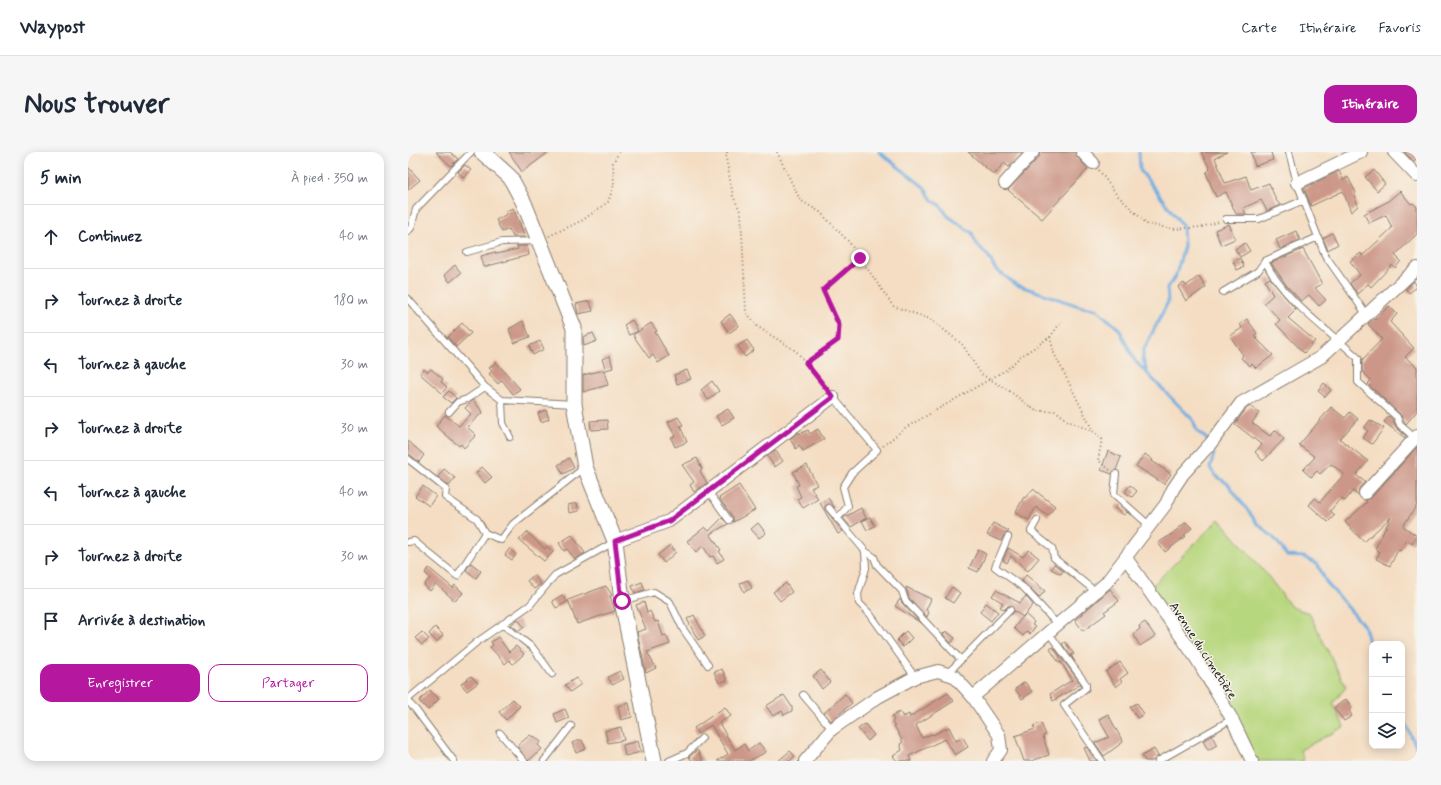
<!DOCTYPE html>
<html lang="fr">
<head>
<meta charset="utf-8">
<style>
	body { margin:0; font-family:Mynerve,sans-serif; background:#f6f6f7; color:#1f2937 }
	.controls { position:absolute; right:12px; bottom:12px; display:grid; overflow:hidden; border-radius:8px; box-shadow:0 2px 10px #0003 }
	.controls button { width:36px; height:36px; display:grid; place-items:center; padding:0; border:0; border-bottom:1px solid #e0e1e3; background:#fff; color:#1f2937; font:20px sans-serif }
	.stop { position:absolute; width:12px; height:12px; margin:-9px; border:3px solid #b5179e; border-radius:50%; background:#fff }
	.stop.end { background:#b5179e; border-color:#fff; box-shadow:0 1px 4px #0008 }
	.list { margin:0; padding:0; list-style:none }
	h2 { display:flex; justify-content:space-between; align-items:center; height:52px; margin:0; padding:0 16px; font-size:17px }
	h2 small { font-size:13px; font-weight:400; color:#747a83 }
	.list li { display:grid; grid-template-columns:26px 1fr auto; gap:12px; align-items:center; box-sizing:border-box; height:64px; padding:0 16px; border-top:1px solid #e0e1e3 }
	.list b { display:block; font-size:15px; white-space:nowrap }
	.list em { font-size:13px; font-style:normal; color:#747a83 }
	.actions { display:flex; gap:8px; padding:12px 16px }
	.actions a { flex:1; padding:9px 0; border:1px solid #b5179e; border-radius:12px; text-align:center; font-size:14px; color:#b5179e }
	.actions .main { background:#b5179e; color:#fff }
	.icon { flex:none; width:22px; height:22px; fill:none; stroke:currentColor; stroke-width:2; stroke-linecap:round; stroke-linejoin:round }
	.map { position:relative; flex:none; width:1009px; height:609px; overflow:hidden; border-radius:12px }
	header { display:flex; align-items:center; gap:24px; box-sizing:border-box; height:56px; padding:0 20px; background:#fff; border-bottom:1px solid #e0e1e3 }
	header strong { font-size:19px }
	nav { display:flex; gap:22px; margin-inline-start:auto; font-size:14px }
	.intro { display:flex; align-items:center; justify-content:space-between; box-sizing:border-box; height:96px; padding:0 24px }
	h1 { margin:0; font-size:28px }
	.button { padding:10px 18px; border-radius:12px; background:#b5179e; color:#fff; font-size:14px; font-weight:700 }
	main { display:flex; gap:24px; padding:0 24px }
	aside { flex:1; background:#fff; border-radius:12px; box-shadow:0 2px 10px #0003 }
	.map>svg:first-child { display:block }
	.green { fill:#b7d77e; stroke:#6a7a4d }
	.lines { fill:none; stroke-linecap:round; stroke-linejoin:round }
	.stream { stroke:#6dace0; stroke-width:3 }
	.building { fill:#cc9788 }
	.service-casing { stroke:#887c6f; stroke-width:8 }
	.minor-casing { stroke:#887c6f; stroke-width:14 }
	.tertiary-casing { stroke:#887c6f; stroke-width:17 }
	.path { stroke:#887c6f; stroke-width:2; stroke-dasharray:1 3; stroke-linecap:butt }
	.service { stroke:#fff; stroke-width:6 }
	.minor { stroke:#fff; stroke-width:12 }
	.tertiary { stroke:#fff; stroke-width:15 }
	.route { stroke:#b5179e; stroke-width:5 }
	.labels { text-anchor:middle; stroke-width:3; stroke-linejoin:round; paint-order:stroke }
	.street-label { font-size:13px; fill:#1c1c1c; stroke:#f7f3e8 }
</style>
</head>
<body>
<header>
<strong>Waypost</strong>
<nav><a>Carte</a><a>Itinéraire</a><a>Favoris</a></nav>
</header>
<div class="intro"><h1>Nous trouver</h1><a class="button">Itinéraire</a></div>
<main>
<aside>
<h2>5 min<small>À pied · 350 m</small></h2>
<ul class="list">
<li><svg class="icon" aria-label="ahead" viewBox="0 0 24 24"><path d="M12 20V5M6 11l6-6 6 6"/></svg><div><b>Continuez</b></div><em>40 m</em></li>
<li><svg class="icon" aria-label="right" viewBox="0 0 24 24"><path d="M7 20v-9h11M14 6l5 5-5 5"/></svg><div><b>Tournez à droite</b></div><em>180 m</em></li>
<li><svg class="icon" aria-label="left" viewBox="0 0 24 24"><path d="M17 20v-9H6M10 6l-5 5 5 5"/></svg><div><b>Tournez à gauche</b></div><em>30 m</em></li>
<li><svg class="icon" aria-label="right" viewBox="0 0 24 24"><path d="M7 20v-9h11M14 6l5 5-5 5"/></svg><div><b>Tournez à droite</b></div><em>30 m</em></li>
<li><svg class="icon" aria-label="left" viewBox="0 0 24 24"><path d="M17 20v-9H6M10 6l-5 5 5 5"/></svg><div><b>Tournez à gauche</b></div><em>40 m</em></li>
<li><svg class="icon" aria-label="right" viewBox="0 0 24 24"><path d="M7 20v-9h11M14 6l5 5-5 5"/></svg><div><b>Tournez à droite</b></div><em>30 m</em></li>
<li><svg class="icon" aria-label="arrive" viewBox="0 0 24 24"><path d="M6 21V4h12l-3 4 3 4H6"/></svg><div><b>Arrivée à destination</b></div></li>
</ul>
<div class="actions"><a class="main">Enregistrer</a><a>Partager</a></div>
</aside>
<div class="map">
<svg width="1009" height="609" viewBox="0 0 1009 609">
	<rect width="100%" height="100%" fill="#f7f3e8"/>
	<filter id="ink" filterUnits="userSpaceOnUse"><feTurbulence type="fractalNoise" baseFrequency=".025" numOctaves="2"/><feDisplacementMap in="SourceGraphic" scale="8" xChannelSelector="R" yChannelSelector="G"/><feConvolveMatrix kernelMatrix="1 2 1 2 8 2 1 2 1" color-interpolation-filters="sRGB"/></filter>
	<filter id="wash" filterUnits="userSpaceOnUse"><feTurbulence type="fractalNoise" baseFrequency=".012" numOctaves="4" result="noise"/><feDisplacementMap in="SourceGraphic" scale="16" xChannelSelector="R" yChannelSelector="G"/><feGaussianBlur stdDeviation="0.9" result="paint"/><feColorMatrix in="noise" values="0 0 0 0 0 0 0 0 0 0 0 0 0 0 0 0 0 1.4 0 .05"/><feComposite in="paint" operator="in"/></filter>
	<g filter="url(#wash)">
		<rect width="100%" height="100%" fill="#f4ddc2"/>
		<path class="green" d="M811 367 860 424 883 455 901 461 938 535 925 551 936 575 892 598 896 609H848L744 434Z"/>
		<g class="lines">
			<path class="stream" d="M471 0 516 35 524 48 532 53 540 64 564 81 568 91 581 105 587 117 609 133 674 155 688 157 711 177 727 209 785 268 789 279 801 289
				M731 0 732 18 775 74 776 94 767 126 759 135 760 150 735 199V207L739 220
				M804 295 806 302 802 316 807 323 820 332 849 371 868 388 879 404 896 405 910 413 918 430 957 475 961 490 964 495
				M994 564 1009 597"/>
		</g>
		<g id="blocks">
			<path class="building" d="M28 0H42L50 7 43 14Z
				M101 0H141L114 20Z
				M560 0H615L601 15 596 11 586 23Z
				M632 0H667L669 5 680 17 634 67 600 38 631 5Z
				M793 0H819L807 6 817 31 838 24 843 38 861 31 868 48 872 53 859 59 853 48 835 56 838 62H828L818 40 808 45 798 21 802 17Z
				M843 0H863L865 8 847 14Z
				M996 0H1009V7L1005 9Z
				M57 13 63 18 56 26 50 20Z
				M0 15 12 28 0 38Z
				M966 18 977 32 969 39 957 25Z
				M931 19 935 28 940 25 948 41 946 43 950 54 943 60 935 39 903 54 896 36Z
				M992 39 1003 52 1005 51 1009 55V82L987 103 993 109 987 116 984 113 963 135 960 132 949 142 942 131 952 123 942 109 953 101 954 104 984 76 978 63 961 71 956 62 979 50Z
				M105 56 112 72 117 85H105L101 77 94 80 88 68 99 62 98 59Z
				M821 72 827 87 813 93 807 78Z
				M888 79 892 88 872 97 868 88Z
				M924 81 930 92 920 98 915 86Z
				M837 91 842 99 832 105 827 97Z
				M109 94H119L121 103 76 115 73 104 87 100 88 102 110 97Z
				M895 97 914 132 907 136 918 148 911 154 901 143 893 149 879 134 863 111Z
				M832 106 836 115 829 118 825 110Z
				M47 113 53 121 42 130 36 123Z
				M791 124 798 135 778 149 770 135 776 131 778 134Z
				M862 126 888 158 880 166 907 189 896 201 868 172 872 168 856 151 865 143 857 129Z
				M1006 129 1009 135 1001 141 998 137Z
				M182 149 185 159 170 162 168 152Z
				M981 154 989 162 982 170 1006 196 997 205 1009 215V259L998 272 992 262 960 232 963 228 954 219V208L974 187 960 172 966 167 967 168Z
				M322 162 331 174 321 181 313 169Z
				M839 167 849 181 846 184 865 203 848 216 844 212 842 214 833 206 835 203 822 184 834 176 832 172Z
				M224 168 230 179 221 183 216 173Z
				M115 169 122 185 106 191 101 177Z
				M54 171 63 181 48 195 40 185Z
				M243 171 249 179 247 180 261 204 250 211 245 203 241 206 225 183Z
				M185 181 189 189 176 194 175 185Z
				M339 188 346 198 337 205 330 194Z
				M132 189 136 197 125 203 121 194Z
				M202 204 205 216 198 218 194 207Z
				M88 210 112 237 105 242 94 228 90 232 81 222 84 219 81 216Z
				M16 217 20 220 23 217 35 227 33 230 39 235 34 241 12 222Z
				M196 218 200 233 175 240V223Z
				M279 218 283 227 269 232 266 223Z
				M304 229 311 239 300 248 293 238Z
				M916 231 923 238 917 245 910 239Z
				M41 239 48 246 43 251 35 245Z
				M65 248 75 260 59 275 68 283 56 296 53 292 51 294 28 274 37 263 51 274 63 262 57 256Z
				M842 254 851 261 844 271 862 284 868 278 876 287 855 309 847 300 854 293 827 272 838 257Z
				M923 255 937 266 942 260 950 267 932 287 960 309 948 323 957 330 951 336 950 343 945 339 937 349 933 346 922 359 927 363 920 370 901 353 907 346 912 350 936 322 923 312 912 322 909 319 903 325 895 318 907 305 891 293Z
				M320 257 326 266 314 273 308 264Z
				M138 258 141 267 133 270 130 261Z
				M981 264 985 268 989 276 998 284 997 286 976 270Z
				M270 265 275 273 272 274 279 290 267 295 263 286 267 284 260 270Z
				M199 268 200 277 183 278 182 269Z
				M962 268 976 276 964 292 955 286 960 279 956 276Z
				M410 277 416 287 395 299 391 293 388 297 382 287 391 280V282L400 278 402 282Z
				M0 289 16 303 11 310 0 301Z
				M1009 295V353L995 374 1009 384 1004 392 999 388 992 399 990 398 982 414 968 407 972 400 967 397 983 365 956 390 937 370 959 350 957 348 963 346Z
				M367 298 375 309 367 315 359 304Z
				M700 299 713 305 708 318 704 322 693 318Z
				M737 302 745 308 744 309 763 322 756 332 728 314Z
				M161 306 166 316 155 322 150 313Z
				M289 306 294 317 292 319 299 331 286 340 282 333 286 330 274 313Z
				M399 313 409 333 403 336 410 347 395 356 389 347 393 345 388 334 391 333 385 320Z
				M74 315 84 325 77 331 68 321Z
				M36 317 47 326 41 334 30 325Z
				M331 333 347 358 325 370V365L311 346Z
				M722 333 729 339 724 345 717 340Z
				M15 334 28 344 21 354 7 344Z
				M625 337 647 354 640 364 628 355 621 368 607 361 616 345 617 346Z
				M420 346 427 356 421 352 417 354V357L435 379 430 382 412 351Z
				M169 351 171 359 161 361 160 353Z
				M710 352 723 363 719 360 716 363 707 356Z
				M453 356 458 366 443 375 435 366Z
				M462 365 467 374 459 378 454 369Z
				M314 366 320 372 302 382 313 398 311 399 316 407 309 411 305 404 302 405 295 394 288 400 279 389 297 375 301 379Z
				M778 370 784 376 776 383 778 384 757 400 750 391 764 382Z
				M350 371 358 381 351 386 343 377Z
				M585 371 601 379 596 383 593 389 579 383Z
				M119 380 137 397 139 394 145 400 136 409 111 388Z
				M164 383 177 401 167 407 159 397 156 399 151 391Z
				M262 393 268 400 256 411 250 403Z
				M102 396 108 403 104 408 97 403Z
				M600 396 615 405 621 398 631 406 620 419 603 404 599 411 595 408Z
				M570 398 578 402 570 420 561 416Z
				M63 411 73 419 68 426 58 418Z
				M646 412 655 419 653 422 643 417Z
				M21 416 45 436 47 433 55 441 47 449 28 432 22 439 16 433 22 426 17 421Z
				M126 423 133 432 126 437 119 429Z
				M618 423 637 439 631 446 614 429Z
				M340 428 344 436 336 440 332 431Z
				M234 430 237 438 227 441 224 434Z
				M378 431 384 440 372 449 365 440Z
				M198 434 204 443 202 444 207 459 169 472 160 448Z
				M498 435 523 447 518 458 521 460 519 465 501 446Z
				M544 435 552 441 545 451 537 446Z
				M702 437 711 449 696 460 698 462 675 479 667 468Z
				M588 438 612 451 618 444 625 453 615 465 606 459 603 454H600L596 458 592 455 595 451 584 444Z
				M154 443 159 450 148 456 144 449Z
				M492 447 494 451 513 471 487 454Z
				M236 450 239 461 242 459 247 470 250 469 255 484 258 483 262 492 239 500 248 516 238 521 229 480 238 477 228 453Z
				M578 451 590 460 583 469 572 460Z
				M617 462 626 470 624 473 627 475 622 482 619 479 615 484 606 476Z
				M286 463 297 484 290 488 279 467Z
				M110 467 116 475 111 479 103 473Z
				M737 470 747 484 732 494 725 482 732 477 731 474Z
				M27 475 35 483 29 490 21 482Z
				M498 479 504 486 495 495 489 488Z
				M538 479 547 486 543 491 535 482Z
				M14 480 21 487 14 493 7 486Z
				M90 485 101 500 108 494 116 502 105 512 101 508 97 512 82 495 85 493 83 490Z
				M657 490 666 502 663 503 667 510 654 492Z
				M645 495 673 532 645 549 642 542 664 528 653 510 651 511 642 497Z
				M712 510 720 521 712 527 714 530 708 535 698 520Z
				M314 517 319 528 311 531 306 520Z
				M413 518 422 530 414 537 405 524Z
				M212 519 216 527 204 533 200 525Z
				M63 524 70 531 59 539 53 532Z
				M168 526 173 532 162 540 157 533Z
				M617 530 624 540 614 547 607 537Z
				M22 538 31 547 20 558 11 549Z
				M540 541 546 549 508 573 514 586 524 582 525 583 541 575 548 589 555 585 560 595 547 603 537 587 501 604 503 609H489L485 604 494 598 492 592 495 590 484 570 486 568 484 564 492 560 495 565 501 562 502 565Z
				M437 542 444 551 423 569 416 561Z
				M376 543 384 555V559L376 563 374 559 365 564 358 554Z
				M105 547 112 554 98 568 91 560Z
				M938 547 944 556 941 558 944 564 936 569 926 556Z
				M221 551 224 565 213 568 210 554Z
				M729 551 736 562 729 566 722 555Z
				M317 555 323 564 311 571 327 598 336 592 340 599 351 591 358 600 341 609H309L320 602 303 573 290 582 286 576Z
				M157 557 161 566 149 571 146 562Z
				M700 562 715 590 696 604 687 591 701 585 691 567Z
				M633 571 638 583 635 584 641 603 623 609H616L607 584 627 577 625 574Z
				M457 572 466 583 460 589 450 577Z
				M213 575 216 588 200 591 197 579Z
				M122 583 125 585 126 584 133 590 130 593 134 597 120 609 109 594Z
				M804 584 809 593 800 598 795 589Z
				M171 588H174L178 597 168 601 164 591Z
				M230 589 233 600 217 604 215 593Z
				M679 595 689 609H682L676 596Z
				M746 597 750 604 745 609H737L734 604Z
				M289 598 295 609H284L281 605Z
				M382 599 387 604 382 609H370Z"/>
		</g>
	</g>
	<g filter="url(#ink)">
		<use href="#blocks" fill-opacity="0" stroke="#887c6f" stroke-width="1"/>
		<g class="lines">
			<g class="service-casing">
				<path id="service" d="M881 0 889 31 917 103 958 162
					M818 67H851L896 48
					M0 79 3 76 8 57 63 0
					M910 85 857 109C876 149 918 176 950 206V230L989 265 992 273 1007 286
					M59 100 94 90 130 89
					M815 140 850 119 857 109
					M0 147 77 235 94 248 166 252
					M425 245 469 298 444 321 435 335 440 354 429 367
					M94 248 95 271 102 285
					M41 260 50 250 59 247 77 235
					M0 307 38 337 37 345 69 367 77 381
					M708 322 706 342 742 374
					M300 339 321 368
					M421 356 457 399 458 416 450 442 451 451 462 462 507 525
					M629 368 623 379 644 396 646 406 688 440
					M600 385 587 415 616 436 649 472
					M0 390 6 389 49 424 77 381 93 388 105 372 177 315
					M457 399 466 405 469 413 494 439 497 448 553 508
					M214 449 246 440 262 450 275 477 300 513
					M94 472 125 496 144 522
					M640 480 678 532V536L656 553 694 609
					M539 522 602 458
					M395 543 424 577
					M0 547 69 490 122 453 147 423 206 390
					M0 550 7 557 46 609
					M92 581 116 609
					M136 609 163 574
					M261 609 279 601 294 586
					M750 609 824 567"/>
			</g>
			<g class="minor-casing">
				<path id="minor" d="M674 0 685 11
					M986 0 1009 24
					M597 31 625 0
					M889 31 953 0
					M957 341 1009 284
					M207 389 261 369 425 245
					M718 406 788 506 824 567 844 609
					M565 545 698 431 758 352 765 337 775 322 803 291 833 251 913 205 1009 116
					M397 609 424 577 470 545 507 525 530 519 546 524 565 545 591 583 593 598 585 609"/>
			</g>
			<g class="tertiary-casing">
				<path id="tertiary" d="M74 0 102 25 116 51 166 176V252L177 315 207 389 214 449 246 609"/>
			</g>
			<path class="path" d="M319 0 318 6 325 44 333 61 338 160 350 175 388 199 420 237
				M369 0 392 48 412 60 441 90 485 154 522 167 554 192 573 222 600 238 628 259H648L660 269 686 280 694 287 690 308 702 318
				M691 18 708 42 739 72 765 77 793 75 811 70
				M141 84 175 68 200 50 206 33 205 11 211 0
				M642 185 646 201 685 279
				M398 211 430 188 431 173 415 138 451 106
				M475 294 497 276 598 218 612 205 642 185 654 169"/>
			<use href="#service" class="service"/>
			<use href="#minor" class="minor"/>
			<use href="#tertiary" class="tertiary"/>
		</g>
	</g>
	<g class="lines" filter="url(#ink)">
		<path class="route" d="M214 449 207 389 261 369 425 245 398 211 430 188 431 173 415 138 452 106"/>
	</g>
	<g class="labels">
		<g class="street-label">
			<text transform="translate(796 498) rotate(57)" y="5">Avenue du cimetière</text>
		</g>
	</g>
</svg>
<div class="controls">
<button>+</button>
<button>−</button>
<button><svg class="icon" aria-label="layers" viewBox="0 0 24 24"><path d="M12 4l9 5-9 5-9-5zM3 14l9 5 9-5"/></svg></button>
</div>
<div class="stop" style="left:214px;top:449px"></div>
<div class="stop end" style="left:452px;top:106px"></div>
</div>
</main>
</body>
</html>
